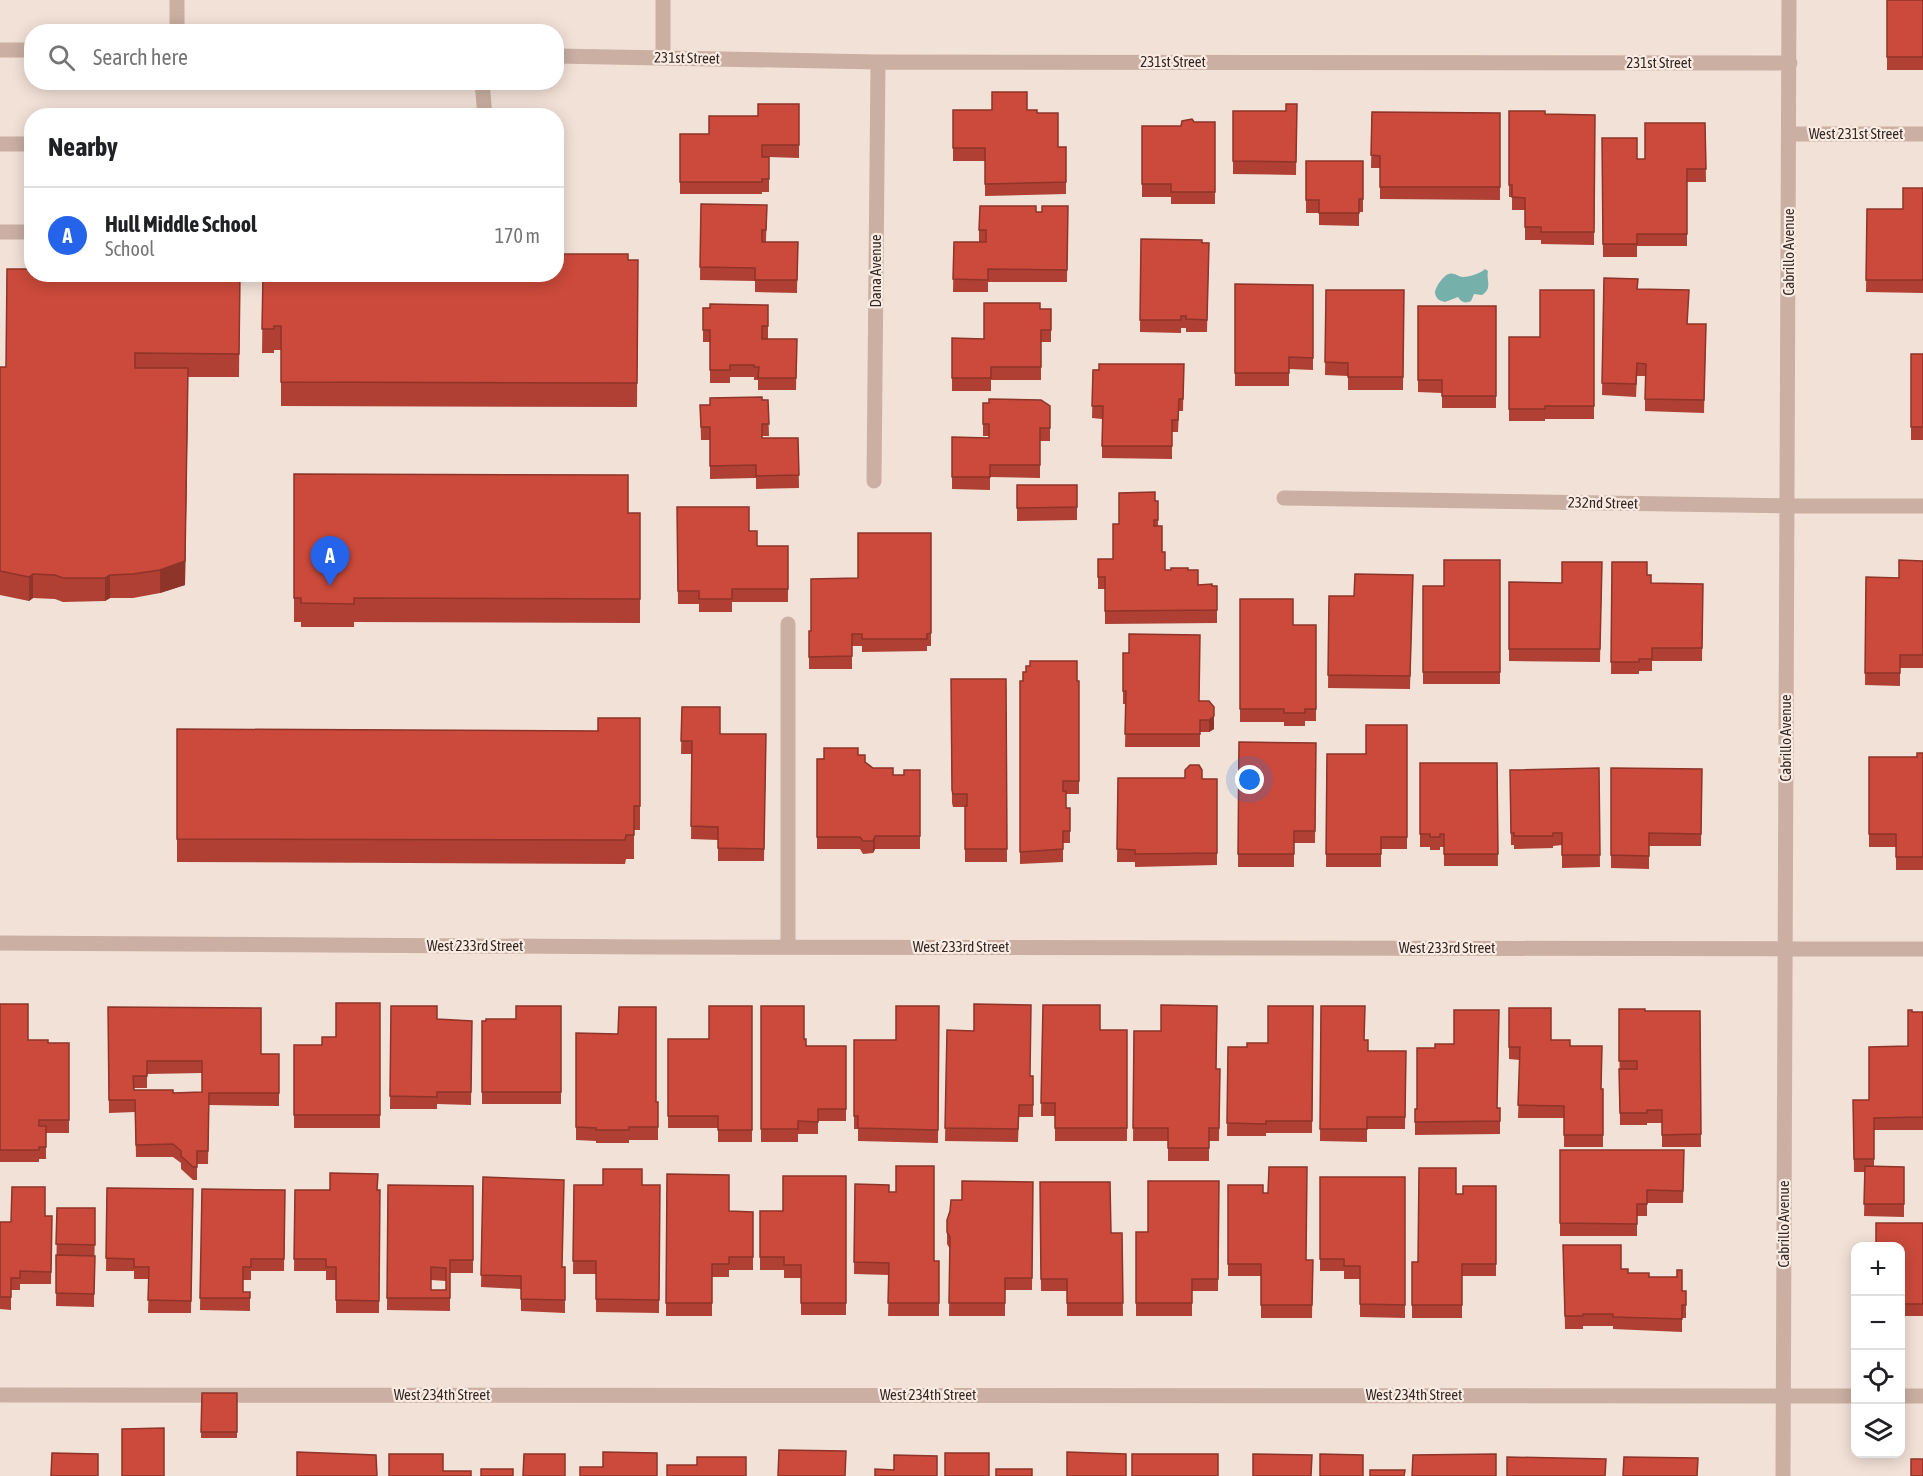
<!DOCTYPE html>
<html lang="en">
<head>
<meta charset="utf-8">
<style>
	body { margin:0; font-family:"Asap Condensed",sans-serif; background:#f6f6f6; color:#202124 }
	.controls { position:absolute; right:18px; bottom:18px; display:grid; overflow:hidden; border-radius:12px; box-shadow:0 3px 15px #0003 }
	.controls button { width:54px; height:54px; display:grid; place-items:center; padding:0; border:0; border-bottom:2px solid #e0e0e0; background:#fff; color:#202124; font:30px sans-serif }
	.you { position:absolute; left:1250px; top:780px; width:21px; height:21px; margin:-15px; border:4px solid #fff; border-radius:50%; background:#1a73e8; box-shadow:0 0 0 9px #1a73e833 }
	.badge { display:grid; place-items:center; width:39px; height:39px; border-radius:50%; background:#2563eb; color:#fff; font-size:20px; font-weight:700 }
	.pin { position:absolute; translate:-50% -50px; filter:drop-shadow(0 2px 3px #0008) }
	.pin::after { content:''; position:absolute; top:32px; width:21px; height:18px; background:inherit; clip-path:polygon(0 0,100% 0,50% 100%) }
	.list { margin:0; padding:0; list-style:none }
	h2 { display:flex; justify-content:space-between; align-items:center; height:78px; margin:0; padding:0 24px; font-size:26px }
	h2 small { font-size:20px; font-weight:400; color:#757577 }
	.list li { display:grid; grid-template-columns:39px 1fr auto; gap:18px; align-items:center; box-sizing:border-box; height:96px; padding:0 24px; border-top:2px solid #e0e0e0 }
	.list b { display:block; font-size:22px; white-space:nowrap }
	.list p { margin:0; font-size:20px; white-space:nowrap; color:#757577 }
	.list em { font-size:20px; font-style:normal; color:#757577 }
	.icon { flex:none; width:33px; height:33px; fill:none; stroke:currentColor; stroke-width:2; stroke-linecap:round; stroke-linejoin:round }
	.map { position:relative; flex:none; width:1923px; height:1476px; overflow:hidden }
	.search { position:absolute; background:#fff; box-shadow:0 3px 15px #0003; left:24px; top:24px; width:540px; height:66px; display:flex; align-items:center; gap:15px; box-sizing:border-box; padding:0 21px; border-radius:24px; color:#757577; font-size:22px }
	.panel { position:absolute; background:#fff; box-shadow:0 3px 15px #0003; left:24px; top:108px; width:540px; height:174px; border-radius:24px }
	.map>svg:first-child { display:block }
	.water { fill:#75b0aa }
	.lines { fill:none; stroke-linecap:round; stroke-linejoin:round }
	.minor { stroke:#caafa2; stroke-width:15 }
	.wall { fill:#af4033; fill-rule:evenodd }
	.shaded-wall { fill:#8e3429 }
	.building { fill:#cb4a3b; stroke:#8e3429; stroke-width:1.5; fill-rule:evenodd }
	.labels { text-anchor:middle; stroke-width:4.5; stroke-linejoin:round; paint-order:stroke }
	.street-label { font-size:15px; fill:#342825; stroke:#faece3 }
</style>
</head>
<body>
<div class="map">
<svg width="1923" height="1476" viewBox="0 0 1923 1476">
	<rect width="100%" height="100%" fill="#f2e1d7"/>
	<path class="water" d="M1485 269 1488 271C1486 281 1493 288 1482 295L1474 294 1471 301C1465 304 1461 302 1458 297L1445 302C1440 301 1436 299 1435 293 1435 287 1444 275 1449 274 1454 272 1458 277 1463 277 1470 277 1481 273 1485 269Z"/>
	<g class="lines">
		<path class="minor" d="M177 0V32
			M0 50H32
			M556 56 878 62 1790 63
			M663 58V0
			M482 82 485 116
			M1790 134H1923
			M0 144H32
			M0 232H32
			M874 481 878 62
			M1284 498 1788 506H1923
			M788 624V947
			M0 943 651 947 1923 949
			M0 1395 1856 1396
			M1900 1396H1923
			M1783 1476 1789 0"/>
	</g>
	<path class="wall" d="M1887 0H1923V70H1887Z
		M799 104V158L769 157V192H762V194H680V134H709L758 116Z
		M1297 104 1296 175 1233 174V111H1286Z
		M953 110H1027L1037 113 1058 147H1066V194L985 196V161H953Z
		M1509 111 1545 114 1595 115 1594 245 1541 244V240H1525V210H1512V197H1509Z
		M1372 112 1500 113V200L1380 199V168H1371Z
		M1194 122H1215V204H1171V197H1142V126H1181Z
		M1705 123 1706 182H1687V246H1637V257H1603L1602 138 1637 159H1645Z
		M1306 161H1363V212H1359V226L1319 225V213H1306Z
		M1923 188V293L1866 292 1867 209H1903Z
		M701 204 767 205 766 242H798L797 293 755 292V281L700 280Z
		M1068 206 1067 282H988V292H953L954 242H979V230L1036 212H1042Z
		M1141 239 1209 243 1207 332H1186V328H1181V333L1140 332Z
		M628 260H638L637 407 281 406V350H274V353H262L263 274Z
		M240 274 239 377H188L185 585 160 593 133 598H110L105 601 63 602 55 599 33 598 29 601 0 595V367H6Z
		M1604 278 1638 289 1688 324H1706L1704 413 1645 411V376H1637L1636 397 1602 395Z
		M1235 284 1313 285V370L1289 369V386H1235Z
		M1326 290H1404L1403 390H1348V376L1325 375Z
		M1594 290V419H1545V421H1509V337H1540Z
		M768 305V339H797L796 390H758V380H754V377H730V383H710V342H703V308Z
		M1418 306H1496V408H1442V393L1418 392Z
		M1040 309H1051V342H1041V380H991V391H952V338L984 339Z
		M1911 354H1923V440H1911Z
		M1184 364 1183 411H1179L1178 432H1172V459L1102 458V419L1092 418 1093 370Z
		M710 398 768 400 769 436H762V438H798L799 488 756 489V478L710 479V440H701L700 405H710Z
		M983 403 1050 406V441H1040V478L990 477V490L952 489V437L989 438V436H983Z
		M294 474 628 513H640V623L354 622V627H301V622H294Z
		M1017 485H1077V520L1017 521Z
		M1155 501H1158V526L1165 570H1188L1198 585 1217 586V623L1105 624V589H1098V559H1113L1119 524Z
		M677 507 749 531 757 546H788V602H732V612H699V604H678Z
		M931 533V646H927V651L862 652V646H852V669H809V631H811L858 578Z
		M1500 560V684H1423V586H1444Z
		M1923 561V668H1900V686L1865 685 1866 577 1899 578Z
		M1602 562 1600 662 1509 661V582L1562 583Z
		M1612 562 1647 575 1651 583 1703 584 1702 661H1652V671H1639V674H1611Z
		M1413 575 1410 689 1328 688 1329 596H1354Z
		M1240 599 1293 625H1316V721H1305V726H1284V722H1240Z
		M1123 653 1199 701 1214 729 1209 732H1200V747H1125L1126 704H1123Z
		M951 679H1006L1007 862H965V807H953L952 803Z
		M1020 681H1079V794H1066V808H1070V843H1063V862L1020 864Z
		M682 707 720 734H766L764 861H718V840L691 839 692 754H681Z
		M640 718V830H634V859H626L625 864 177 862V729L598 731Z
		M1407 725V849H1381V867H1326L1327 754H1366Z
		M1239 742 1316 743 1315 843H1294V867H1238Z
		M1923 753V870H1896V847H1869V757H1917Z
		M858 755 865 762 873 768 893 775H904L920 770V849H875L873 853 863 854 860 849H817V759Z
		M1420 763H1497L1498 866H1444V847H1440V850H1430V847H1420Z
		M1599 768 1600 867 1562 868V845L1553 846V848L1514 849V845H1511L1510 770Z
		M1611 768 1702 769 1701 846H1649V869L1611 868Z
		M1118 778 1217 779V865L1135 867V862H1117Z
		M380 1003V1128H294V1045H322L336 1037Z
		M0 1004 28 1040 48 1043H69V1133H46V1159H39V1162H0Z
		M1043 1005 1100 1030H1127V1141H1055V1116H1041Z
		M391 1006 437 1019 472 1021 471 1105 437 1104V1109H390Z
		M561 1006V1104H482V1021L516 1019Z
		M752 1006V1142H718V1128H668V1039H709Z
		M761 1006 806 1046H846V1121H818V1134H798V1142H761Z
		M939 1006 938 1143 858 1141V1129H854V1040H896Z
		M1313 1006 1312 1133H1266V1136H1227L1228 1047H1247L1268 1043Z
		M1321 1006 1364 1040 1368 1051H1406L1405 1129H1367V1142L1320 1141Z
		M108 1007 261 1054H279V1106L209 1105 208 1164H197V1180H193L181 1169V1163L173 1157H136L135 1112 109 1113ZM202 1073V1092L173 1093 134 1090V1088H147V1074Z
		M1509 1008 1551 1040 1570 1046 1601 1089H1603V1147H1564V1118H1518L1520 1060 1509 1059Z
		M1619 1009 1645 1011H1700L1701 1147H1662V1123H1647V1125H1620Z
		M1912 1012H1923V1130H1874V1166L1904 1167V1217L1864 1216 1865 1172H1854L1853 1100H1869L1908 1046Z
		M947 1030 1030 1076H1033V1117H1019L1018 1142 945 1141Z
		M1134 1031 1216 1069H1220L1219 1141H1209V1161H1168V1141H1133Z
		M576 1033 656 1102H658V1140H629V1143H596V1141L576 1140Z
		M1500 1108V1134L1415 1135V1109Z
		M1560 1150H1684L1683 1203H1647V1216H1637V1236H1560Z
		M667 1174 729 1211 753 1212V1270H729V1277H712V1316H666Z
		M846 1176V1315H801V1278H784V1270H760V1211H783Z
		M483 1177 563 1267H565V1313L521 1311V1289L481 1287Z
		M1320 1177H1405V1318L1360 1317V1279H1344V1271H1320Z
		M1219 1181 1218 1291H1192V1316H1136V1232H1148Z
		M1033 1182 1032 1290H1005V1316H949L950 1249 947 1244V1220L962 1200Z
		M1040 1182 1111 1233H1122L1123 1316H1067V1291H1041Z
		M855 1184 889 1192 934 1261H939V1316H888L889 1275 854 1274Z
		M388 1185 473 1186V1273H450V1311L387 1310ZM431 1280 446 1281V1290H431Z
		M574 1185H660L659 1313 596 1312V1274H573Z
		M1228 1185 1263 1193 1307 1260H1313L1312 1318H1261V1276H1228Z
		M1496 1186V1276H1462V1318H1412V1262H1418L1456 1194H1463Z
		M107 1188 193 1189 191 1313H148L149 1279H134V1271H106Z
		M202 1189 285 1190 284 1271H251V1280H243V1292H250V1311L200 1310Z
		M295 1190H380L379 1313H336V1280H326V1271H294Z
		M57 1208H95L94 1307 56 1306Z
		M45 1216H52L51 1284H20V1290H11V1310L0 1309V1222H11Z
		M1923 1223V1316H1900V1246Z
		M1563 1245 1621 1269 1628 1273 1649 1277H1677L1682 1291H1686V1318H1682V1332L1613 1329V1326H1583V1329H1565Z
		M202 1393H237V1438H201Z"/>
	<path class="shaded-wall" d="M188 392 185 585 160 593V570Z
		M33 574V598L29 601V577Z
		M110 575V598L105 601V578Z
		M1214 716V729L1209 732V720Z
		M875 836V849L873 853V841Z"/>
	<path class="building" d="M1887 0H1923V57H1887Z
		M992 92H1027V110H1037V113H1058V147H1066V182L985 184V148H953V110H992Z
		M758 104H799V145H762V157H769V179H762V182H680V134H709V116H758Z
		M1286 104H1297L1296 162 1233 161V111H1286Z
		M1509 111H1545V114L1595 115 1594 232H1541V227H1525V198L1512 197V185H1509Z
		M1372 112 1500 113V187H1380V156L1371 155Z
		M1192 119 1194 122H1215V192H1171V184H1142V126H1181L1182 121Z
		M1645 123H1705L1706 169H1687V234H1637V244H1603L1602 138H1637V159H1645Z
		M1306 161H1363V199H1359V213H1319V200H1306Z
		M1903 188H1923V280H1866L1867 209H1903Z
		M701 204 767 205 766 230H762V242H798L797 280H755V268L700 267Z
		M980 206H1036V212H1042V206H1068L1067 270 988 269V280L953 279 954 242H986V230H979Z
		M1141 239 1202 240V243H1209L1207 320 1186 319V316H1181V320H1140Z
		M556 254H628V260H638L637 383 281 382V326H274V329H262L263 274H556Z
		M7 269H32V274H240L239 354 135 353V368H188L185 561 160 570 133 574 110 575 105 578H63L55 575 33 574 29 577 0 571V367H6Z
		M1604 278 1638 279 1637 289 1689 290 1687 324H1706L1704 400 1645 399 1646 364 1637 363 1636 384 1602 383Z
		M1235 284 1313 285V358L1289 357V373H1235Z
		M1326 290H1404L1403 377H1348V363L1325 362Z
		M1540 290H1594V406H1545V409H1509V337H1540Z
		M984 303H1040V309H1051V330H1041V367H991V378H952V338L984 339Z
		M710 304 768 305V326H762V339H797L796 378H758L759 367H754V365H730V370H710V330H703V308H710Z
		M1418 306H1496V396H1442V380H1418Z
		M1911 354H1923V427H1911Z
		M1099 364H1184L1183 399H1179L1178 420H1172V446H1102L1103 406H1092L1093 370H1099Z
		M762 397V400H768L769 424H762V438H798L799 475 756 476V465L710 466V427H701L700 405H710V398Z
		M989 399 1041 400 1050 406V428H1040V465H990V477H952V437L989 438V424H983V403H989Z
		M294 474 628 475V513H640V599L354 598V604L301 603V598H294Z
		M1017 485H1077V507L1017 508Z
		M1155 492V501H1158V520H1154V526H1162V552H1165V570H1171V568H1188V570H1198V585L1212 584V586H1217V610L1105 611V577H1098V559H1113V524H1119V493Z
		M677 507H749V531H757V546H788V589H732V599H699V591H678Z
		M858 533H931V633L927 634V639H862V634H852V656L809 657V631H811V579L858 578Z
		M1444 560H1500V672H1423V586H1444Z
		M1899 560 1923 561V655H1900V673H1865L1866 577 1899 578Z
		M1562 562H1602L1600 649H1509V582L1562 583Z
		M1612 562H1647V575H1651V583L1703 584 1702 648H1652V659H1639V662H1611Z
		M1355 574 1413 575 1410 676 1328 675 1329 596H1354Z
		M1240 599H1293V625H1316V709H1305V713H1284V709H1240Z
		M1129 634 1200 635 1199 701H1209L1214 707V716L1209 720H1200V734H1125L1126 691H1123V653H1129Z
		M1030 661H1077V681H1079V781H1063V791H1066V808H1070V831H1063V849L1020 852V681H1023V672H1026V666H1030Z
		M951 679H1006L1007 849H965V806H967V794H953L952 790Z
		M682 707H720V734H766L764 849 718 848V827L691 826 692 741H681Z
		M598 718H640V806H634V835H626L625 840 177 839V729L598 731Z
		M1366 725H1407V837H1381V854H1326L1327 754H1366Z
		M1239 742 1316 743 1315 831H1294V854H1238Z
		M824 748H858V755H865V762L873 768H893V775H904V770H920V836H875L873 841H863L860 837H817V759H824Z
		M1917 753H1923V857H1896V834H1869V757H1917Z
		M1420 763H1497L1498 854H1444V834H1440V837H1430V834H1420Z
		M1190 765H1199L1202 770V779H1217V853L1135 854V850L1117 849 1118 778H1185V770Z
		M1599 768 1600 855H1562V833H1553V836H1514V833H1511L1510 770Z
		M1611 768 1702 769 1701 834 1649 833V856L1611 855Z
		M336 1003H380V1115H294V1045H322V1037H336Z
		M0 1004H28V1040H48V1043H69V1120H39V1126H46V1147H39V1150H0Z
		M974 1004 1031 1005 1030 1076H1033V1105H1019L1018 1129 945 1128 947 1030 974 1031Z
		M1043 1005H1100V1030H1127V1128H1055V1103H1041Z
		M1161 1005 1217 1006 1216 1069H1220L1219 1128H1209V1148H1168V1128H1133L1134 1031H1161Z
		M391 1006H437V1019L472 1021 471 1092H437V1097L390 1096Z
		M516 1006H561V1092H482V1021H486V1019H516Z
		M709 1006H752V1130H718V1116H668V1039H709Z
		M761 1006H804V1039H806V1046H846V1109H818V1122L798 1121V1129H761Z
		M896 1006H939L938 1130 858 1128V1116H854V1040H896Z
		M1268 1006H1313L1312 1121H1266V1124L1227 1123 1228 1047H1247V1043H1268Z
		M1321 1006H1365L1364 1040H1368V1051H1406L1405 1117H1367V1129H1320Z
		M108 1007 261 1008V1054H279V1093H209L208 1151H197V1167H193L181 1156V1151L173 1144 136 1145 135 1100H109ZM147 1061H202V1092L173 1093V1090H134L133 1076H147Z
		M619 1007H656V1102H658V1127H629V1130H596V1128L576 1127V1033L618 1034Z
		M1509 1008H1551V1040H1570V1046H1602L1601 1089H1603V1135H1564V1106L1518 1105 1520 1047H1509Z
		M1619 1009H1645V1011H1700L1701 1134 1662 1135V1110H1647V1113H1620L1619 1069H1637V1061H1619Z
		M1454 1010H1499L1497 1108H1500V1121L1415 1122V1109H1417V1048H1435V1044H1454Z
		M1908 1010H1912V1012H1923V1117L1874 1118V1159H1854L1853 1100H1869V1047L1908 1046Z
		M1560 1150H1684L1683 1191 1647 1190V1204H1637V1224L1560 1223Z
		M896 1166H934V1261H939V1303H888L889 1263 854 1262 855 1184 889 1185V1192H896Z
		M1865 1166 1904 1167V1204H1864Z
		M1269 1167H1307L1306 1260H1313L1312 1305H1261V1264H1228V1185H1263V1193H1268Z
		M1419 1168H1456V1194H1463V1186H1496V1264H1462V1305H1412V1262H1418Z
		M603 1169H642V1185H660L659 1300 596 1299V1261H573L574 1185H603Z
		M330 1173 378 1174 377 1190H380L379 1301 336 1300V1267H326V1259H294L295 1190H330Z
		M667 1174 729 1175V1211L753 1212V1257H729V1264H712V1303H666Z
		M783 1176H846V1303H801V1265H784V1257H760V1211H783Z
		M483 1177 564 1180 562 1267H565V1300L521 1299V1276L481 1275Z
		M1320 1177H1405V1305L1360 1304V1266H1344V1259H1320Z
		M962 1181 1033 1182 1032 1278H1005V1303H949L950 1237 947 1232V1220L950 1211 951 1200H962Z
		M1148 1181H1219L1218 1279H1192V1303H1136V1232H1148Z
		M1040 1182H1110L1111 1233H1122L1123 1303H1067V1279H1041Z
		M388 1185 473 1186V1260H450V1298H387ZM431 1267 446 1268V1290H431Z
		M12 1187H45V1216H52L51 1272 20 1271V1278H11V1297H0V1222H11Z
		M107 1188 193 1189 191 1301 148 1300 149 1267H134V1259L106 1258Z
		M202 1189 285 1190 284 1259H251V1267H243V1292H250V1298H200Z
		M57 1208H95V1245L56 1244Z
		M1876 1223H1923V1304H1900V1246H1876Z
		M1563 1245H1621V1269H1628V1273H1649V1277H1677V1270H1682V1291H1686V1305H1682V1319L1613 1317V1314H1583V1316H1565Z
		M56 1255 95 1256 94 1294 56 1293Z
		M202 1393H237V1432H201Z
		M164 1428V1476H122V1429Z
		M779 1450 846 1451 845 1476H778Z
		M297 1452 376 1455 377 1476H297Z
		M603 1452 657 1453V1476H580V1467H603Z
		M1067 1452 1126 1454V1476H1067Z
		M52 1453 98 1454V1476H51Z
		M945 1453H989V1476H945Z
		M389 1454H443V1471H471V1476H389Z
		M524 1454H565V1476H523Z
		M1132 1454H1218V1476H1132Z
		M1253 1454 1312 1455 1311 1476H1253Z
		M1320 1454 1363 1455V1476H1320Z
		M1496 1454V1476H1412L1413 1455Z
		M894 1455 937 1456V1476H875V1469L894 1470Z
		M697 1457H746V1476H667V1465H697Z
		M1507 1457 1606 1459 1605 1476H1507Z
		M1624 1457 1698 1458 1697 1476H1623Z
		M1911 1459H1923V1476H1911Z
		M481 1469H513V1476H481Z
		M996 1469H1032V1476H996Z
		M1370 1470H1405L1404 1476H1370Z"/>
	<g class="labels">
		<g class="street-label">
			<text transform="translate(687 58) rotate(1)" y="5">231st Street</text>
			<text x="1173" y="67">231st Street</text>
			<text x="1659" y="68">231st Street</text>
			<text x="1856" y="139">West 231st Street</text>
			<text transform="translate(1789 252) rotate(-90)" y="5">Cabrillo Avenue</text>
			<text transform="translate(876 271) rotate(-90)" y="5">Dana Avenue</text>
			<text transform="translate(1603 503) rotate(1)" y="5">232nd Street</text>
			<text transform="translate(1786 738) rotate(-90)" y="5">Cabrillo Avenue</text>
			<text x="475" y="951">West 233rd Street</text>
			<text x="961" y="952">West 233rd Street</text>
			<text x="1447" y="953">West 233rd Street</text>
			<text transform="translate(1784 1224) rotate(-90)" y="5">Cabrillo Avenue</text>
			<text x="442" y="1400">West 234th Street</text>
			<text x="928" y="1400">West 234th Street</text>
			<text x="1414" y="1400">West 234th Street</text>
		</g>
	</g>
</svg>
<div class="controls">
<button>+</button>
<button>−</button>
<button><svg class="icon" aria-label="locate" viewBox="0 0 24 24"><circle cx="12" cy="12" r="6"/><path d="M12 2v4M12 18v4M2 12h4M18 12h4"/></svg></button>
<button><svg class="icon" aria-label="layers" viewBox="0 0 24 24"><path d="M12 4l9 5-9 5-9-5zM3 14l9 5 9-5"/></svg></button>
</div>
<div class="you"></div>
<div class="pin badge" style="left:330px;top:586px">A</div>
<div class="search"><svg class="icon" aria-label="search" viewBox="0 0 24 24"><circle cx="10" cy="10" r="6"/><path d="M15 15l6 6"/></svg>Search here</div>
<section class="panel">
<h2>Nearby<small></small></h2>
<ul class="list">
<li><span class="badge">A</span><div><b>Hull Middle School</b><p>School</p></div><em>170 m</em></li>
</ul>
</section>
</div>
</body>
</html>
